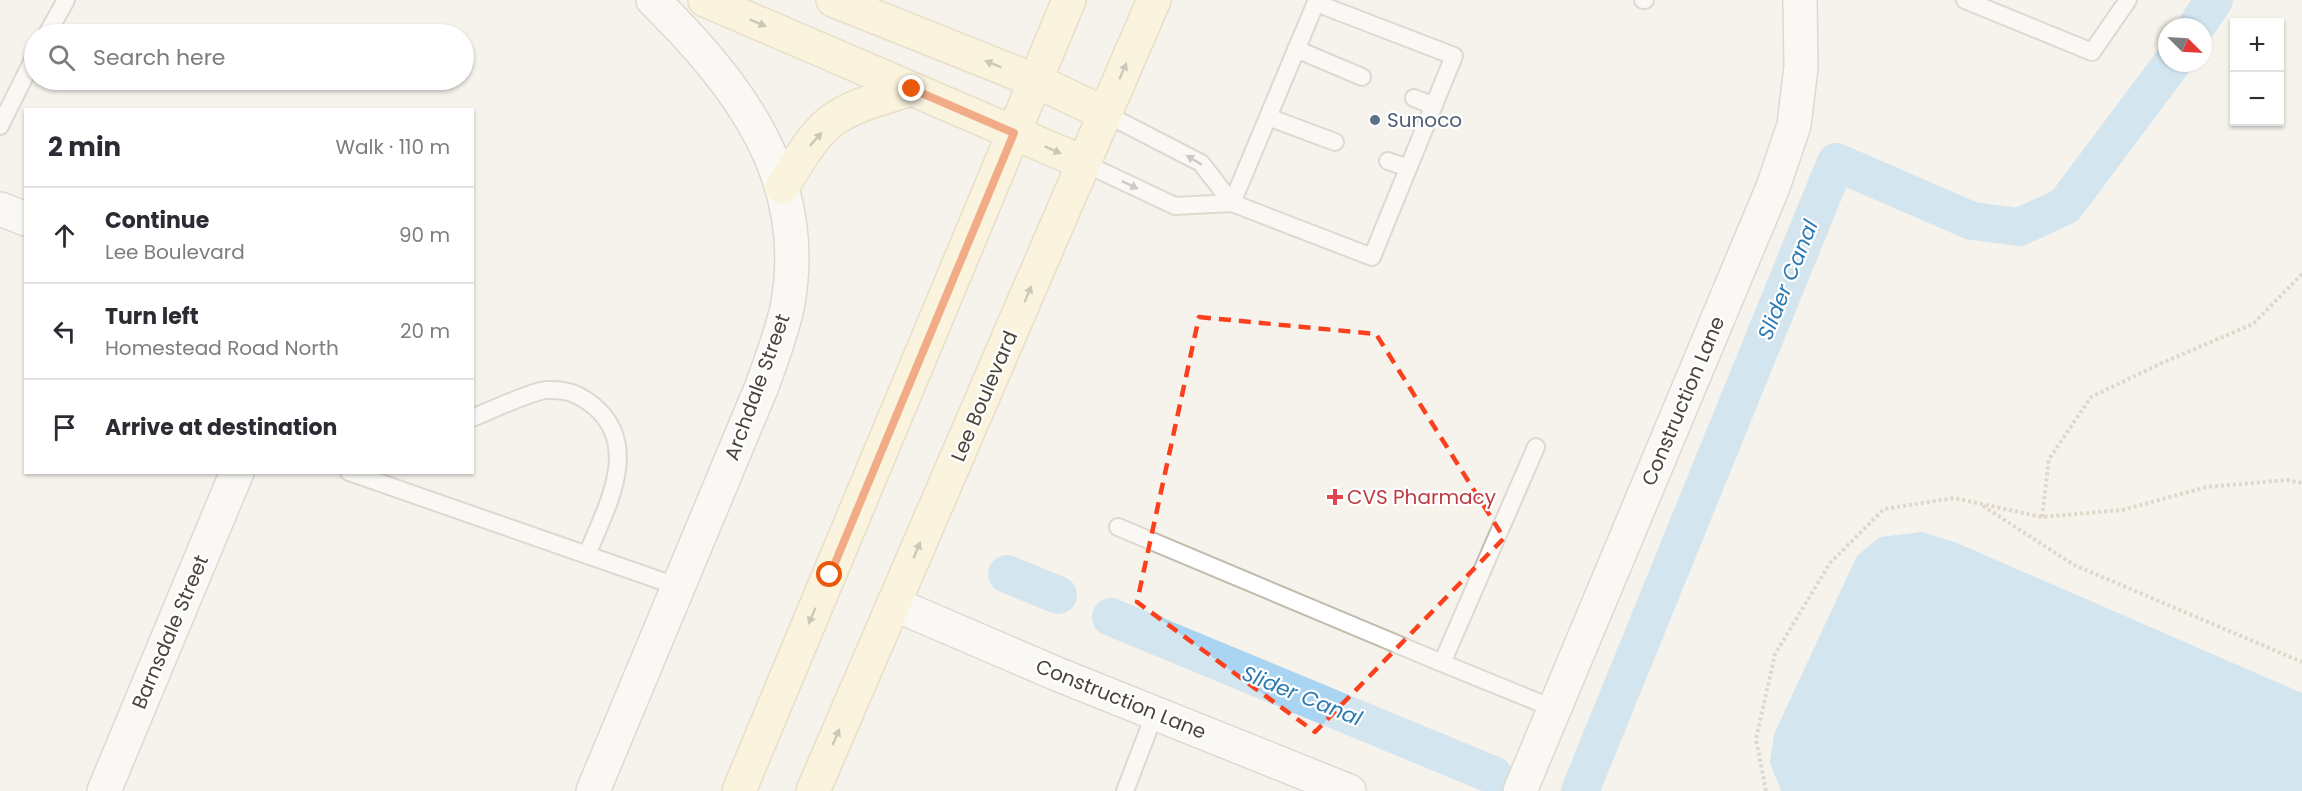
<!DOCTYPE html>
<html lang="en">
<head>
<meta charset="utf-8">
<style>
	body { margin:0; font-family:Poppins,sans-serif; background:#f7f7f7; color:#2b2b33 }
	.controls { position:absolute; right:18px; top:18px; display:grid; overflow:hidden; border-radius:0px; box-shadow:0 2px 4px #0004 }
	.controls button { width:54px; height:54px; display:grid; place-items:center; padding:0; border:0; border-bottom:2px solid #e1e1e2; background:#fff; color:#2b2b33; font:30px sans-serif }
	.compass { position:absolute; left:2158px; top:18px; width:54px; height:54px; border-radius:50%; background:#fff; box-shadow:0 2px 4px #0004; rotate:114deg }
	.stop { position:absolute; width:18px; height:18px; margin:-14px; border:4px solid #ea580c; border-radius:50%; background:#fff }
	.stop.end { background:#ea580c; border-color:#fff; box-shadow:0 2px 6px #0008 }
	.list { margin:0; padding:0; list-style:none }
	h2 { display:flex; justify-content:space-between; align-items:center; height:78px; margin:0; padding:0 24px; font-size:26px }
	h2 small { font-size:20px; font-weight:400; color:#7c7c81 }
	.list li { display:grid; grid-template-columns:39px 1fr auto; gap:18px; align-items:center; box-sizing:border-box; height:96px; padding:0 24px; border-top:2px solid #e1e1e2 }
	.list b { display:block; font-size:22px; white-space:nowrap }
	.list p { margin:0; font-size:20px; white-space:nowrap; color:#7c7c81 }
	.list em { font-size:20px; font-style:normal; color:#7c7c81 }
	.icon { flex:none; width:33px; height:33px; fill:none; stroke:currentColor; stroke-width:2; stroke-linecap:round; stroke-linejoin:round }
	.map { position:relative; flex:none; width:2302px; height:791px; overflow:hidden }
	.search { position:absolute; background:#fff; box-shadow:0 2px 4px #0004; left:24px; top:24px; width:450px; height:66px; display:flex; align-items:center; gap:15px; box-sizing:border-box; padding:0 21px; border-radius:33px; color:#7c7c81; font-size:22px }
	.panel { position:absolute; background:#fff; box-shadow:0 2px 4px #0004; left:24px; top:108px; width:450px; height:366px; border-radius:0px }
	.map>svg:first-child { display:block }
	.water { fill:#a9d4f2 }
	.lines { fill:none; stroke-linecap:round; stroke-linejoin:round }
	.canal { stroke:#a9d4f2; stroke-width:38 }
	.service-casing { stroke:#c2bbae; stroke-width:20 }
	.minor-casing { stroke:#c2bbae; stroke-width:36 }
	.secondary-casing { stroke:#d6c79b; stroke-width:36 }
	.path { stroke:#c4b79f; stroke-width:4; stroke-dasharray:3 3; stroke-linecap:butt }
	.service { stroke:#fff; stroke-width:16 }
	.minor { stroke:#fff; stroke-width:33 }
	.secondary { stroke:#fff3cd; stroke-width:33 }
	.oneway { fill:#9c937c }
	.oneway2 { fill:#9c9892 }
	.route { stroke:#ea580c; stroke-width:8 }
	.marked { fill:none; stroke:#fc3f1d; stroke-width:4.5; stroke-dasharray:12 8; stroke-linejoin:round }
	.service-dot { fill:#5c6f8a; stroke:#fff; stroke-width:2 }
	.health-dot { fill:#e0444e; stroke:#fff; stroke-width:2 }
	.labels { text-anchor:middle; stroke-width:4.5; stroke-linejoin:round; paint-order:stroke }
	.service-label { font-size:20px; fill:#4e5e75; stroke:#fff; text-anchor:start }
	.street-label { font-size:20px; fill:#4b4439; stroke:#fff }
	.health-label { font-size:20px; fill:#be3a42; stroke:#fff; text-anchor:start }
	.water-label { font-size:21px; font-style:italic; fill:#2e7ab2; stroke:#fff }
</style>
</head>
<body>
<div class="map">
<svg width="2302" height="791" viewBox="0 0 2302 791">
	<rect width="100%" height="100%" fill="#f6f3ec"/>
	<path class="water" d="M1922 532 1957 543 2302 693V791H1781L1770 763 1774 734 1857 556 1880 537Z"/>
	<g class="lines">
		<path class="canal" d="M2196 27 2214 0
			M1007 574 1058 595
			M1111 617 1493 775
			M1580 791 1836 162 1972 221 2019 227 2065 206 2172 63"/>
		<g class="service-casing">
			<path id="service" d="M1643 0H1645
				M1965 0 2092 52 2128 0
				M47 34 66 0
				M1296 49 1362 77
				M1414 98 1434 106
				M1104 113 1201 163 1232 203
				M1268 117 1335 142
				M0 126 34 58
				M1388 161 1408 168
				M1084 163 1175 206 1232 203 1372 257 1454 56 1316 3
				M1232 203 1317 0
				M472 418C490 411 529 392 546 390 568 389 579 394 595 407 642 448 605 509 587 555
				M1536 447 1442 663 1555 709
				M349 472 679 587
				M1118 527 1442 663
				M1125 791 1155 713"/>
		</g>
		<g class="minor-casing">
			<path id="minor" d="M0 209 26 219
				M894 604 1057 674 1349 791
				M104 791 237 472
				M593 791 762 386C771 361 781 335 787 308 812 179 739 85 653 0
				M1520 791 1773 187 1794 125 1801 67 1800 0"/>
		</g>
		<g class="secondary-casing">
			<path id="secondary" d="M705 0 1084 163
				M833 0 1036 81 1104 113
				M782 187C797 164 813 132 837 117 859 103 887 97 911 89
				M739 791 1069 0
				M813 791 1154 0"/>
		</g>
		<path class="path" d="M1983 506 2074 565 2302 662
			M2042 517 2049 459 2091 397 2164 362 2253 324 2302 274
			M1766 791 1756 739 1775 654 1830 563 1884 509 1954 498 2042 517 2122 510 2207 487 2287 480 2302 483"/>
		<use href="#service" class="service"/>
		<use href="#minor" class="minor"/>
		<use href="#secondary" class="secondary"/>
	</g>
	<defs><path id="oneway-solid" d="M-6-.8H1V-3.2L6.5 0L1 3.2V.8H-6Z" transform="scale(1.5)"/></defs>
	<g class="oneway">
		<use href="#oneway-solid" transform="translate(758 23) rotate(23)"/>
		<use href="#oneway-solid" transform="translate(993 64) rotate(-158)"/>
		<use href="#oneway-solid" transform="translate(1123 71) rotate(-66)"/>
		<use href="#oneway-solid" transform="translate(816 139) rotate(-48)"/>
		<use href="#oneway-solid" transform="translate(1053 150) rotate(24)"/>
		<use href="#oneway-solid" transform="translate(1028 294) rotate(-67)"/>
		<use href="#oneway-solid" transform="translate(917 550) rotate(-67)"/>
		<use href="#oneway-solid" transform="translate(812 616) rotate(113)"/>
		<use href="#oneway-solid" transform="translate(836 737) rotate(-67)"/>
	</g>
	<g class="oneway2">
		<use href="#oneway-solid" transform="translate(1194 160) rotate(-149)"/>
		<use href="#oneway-solid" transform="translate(1130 185) rotate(26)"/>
	</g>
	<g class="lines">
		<path class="route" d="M830 575 1014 133 912 89"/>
	</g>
	<path d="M0 0H2302V791H0ZM1199 317 1376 334 1504 538 1315 732 1137 602Z" fill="#f6f3ec" fill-opacity=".55" fill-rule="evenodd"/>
	<path class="marked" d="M1199 317 1376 334 1504 538 1315 732 1137 602Z"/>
	<circle class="service-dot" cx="1375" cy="120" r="6"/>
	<path class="health-dot" d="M1332 488h6v6h6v6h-6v6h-6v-6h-6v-6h6z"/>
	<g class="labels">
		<g class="service-label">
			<text x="1387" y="127">Sunoco</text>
		</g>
		<g class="street-label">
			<text transform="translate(757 387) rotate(-70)" y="7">Archdale Street</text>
			<text transform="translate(984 396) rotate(-67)" y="7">Lee Boulevard</text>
			<text transform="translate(1683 401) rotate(-67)" y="7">Construction Lane</text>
			<text transform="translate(170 632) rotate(-67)" y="7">Barnsdale Street</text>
			<text transform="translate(1121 699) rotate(22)" y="7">Construction Lane</text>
		</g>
		<g class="health-label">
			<text x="1347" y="504">CVS Pharmacy</text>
		</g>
		<g class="water-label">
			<text transform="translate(1788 280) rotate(-68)" y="7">Slider Canal</text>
			<text transform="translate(1302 696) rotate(22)" y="7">Slider Canal</text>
		</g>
	</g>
</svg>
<div class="controls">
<button>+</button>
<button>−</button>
</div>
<svg class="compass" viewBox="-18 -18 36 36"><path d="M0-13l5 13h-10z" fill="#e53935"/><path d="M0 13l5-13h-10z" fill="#7c7c81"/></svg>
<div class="stop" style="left:830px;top:575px"></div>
<div class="stop end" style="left:912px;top:89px"></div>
<div class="search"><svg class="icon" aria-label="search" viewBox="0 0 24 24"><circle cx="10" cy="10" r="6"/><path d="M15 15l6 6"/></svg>Search here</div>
<section class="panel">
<h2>2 min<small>Walk · 110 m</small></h2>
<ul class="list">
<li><svg class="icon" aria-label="ahead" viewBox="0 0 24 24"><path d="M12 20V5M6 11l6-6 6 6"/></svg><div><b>Continue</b><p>Lee Boulevard</p></div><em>90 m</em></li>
<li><svg class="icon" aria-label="left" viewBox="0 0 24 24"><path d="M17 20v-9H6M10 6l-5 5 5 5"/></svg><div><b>Turn left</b><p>Homestead Road North</p></div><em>20 m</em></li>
<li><svg class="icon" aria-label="arrive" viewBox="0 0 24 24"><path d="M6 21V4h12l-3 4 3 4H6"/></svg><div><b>Arrive at destination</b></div></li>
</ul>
</section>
</div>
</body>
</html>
